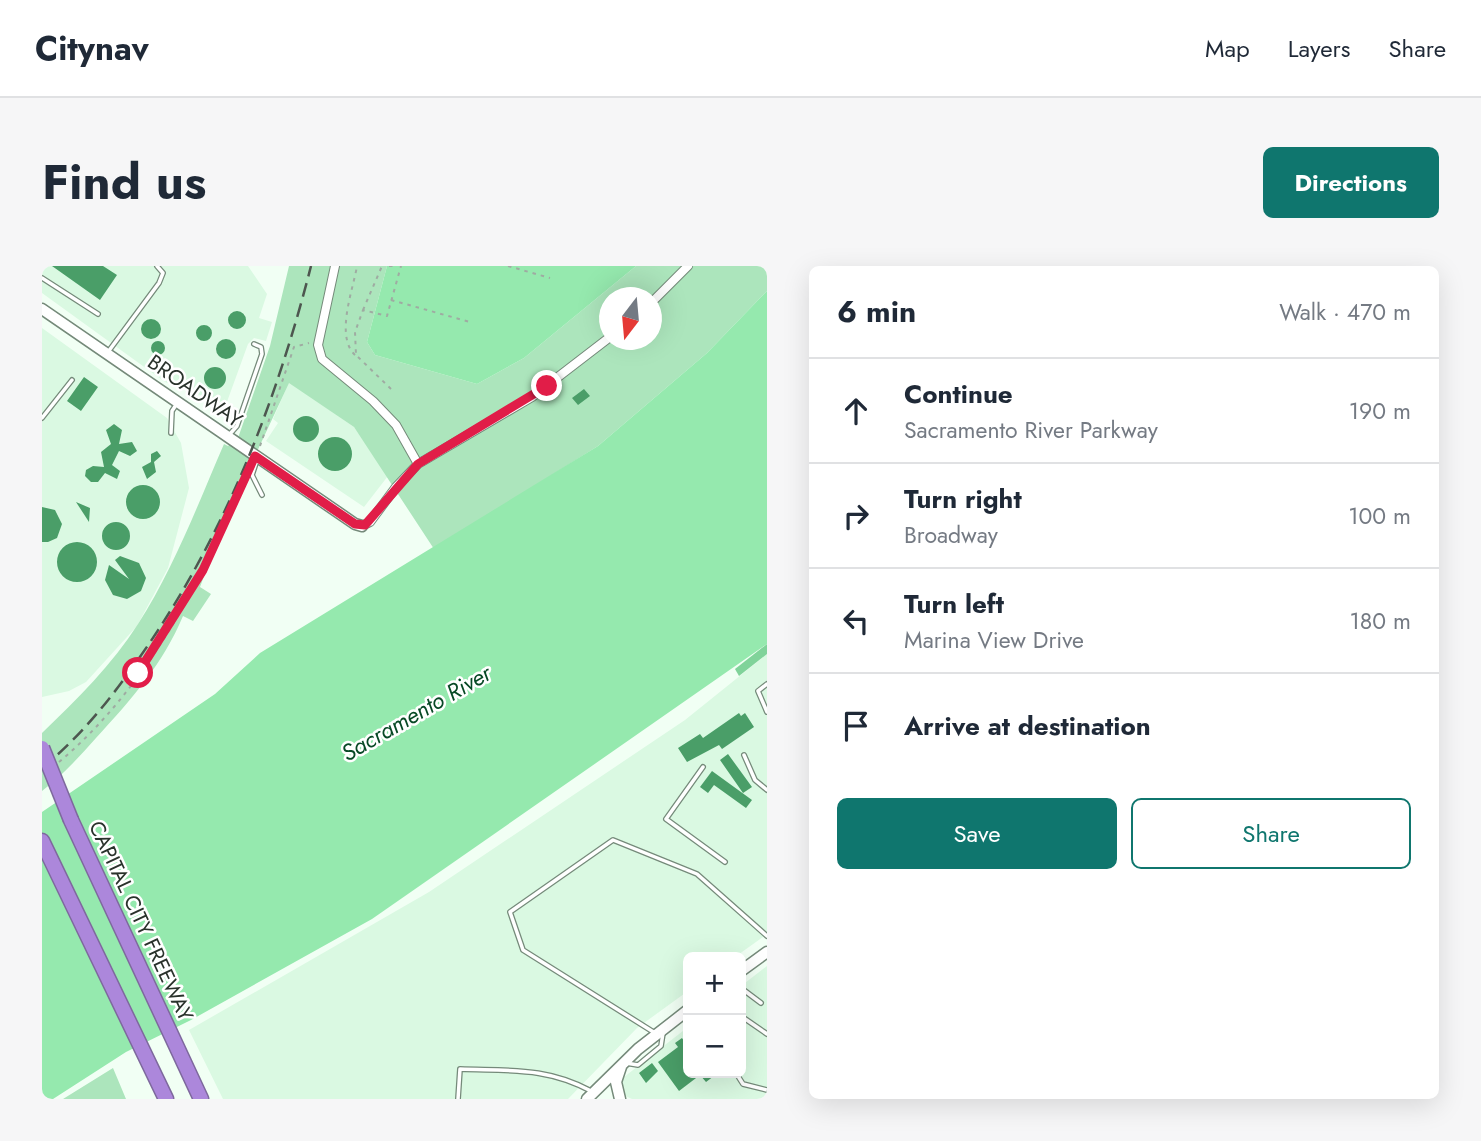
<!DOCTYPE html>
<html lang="en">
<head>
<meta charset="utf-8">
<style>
	body { margin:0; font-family:Jost,sans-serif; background:#f6f6f7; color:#1f2937 }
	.controls { position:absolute; right:21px; bottom:21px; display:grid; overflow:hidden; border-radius:10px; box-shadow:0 7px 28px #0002 }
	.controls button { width:63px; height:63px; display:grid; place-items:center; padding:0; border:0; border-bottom:2px solid #e0e1e3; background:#fff; color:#1f2937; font:35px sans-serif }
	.compass { position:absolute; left:557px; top:21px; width:63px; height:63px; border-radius:50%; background:#fff; box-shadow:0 7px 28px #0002; rotate:196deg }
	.stop { position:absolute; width:21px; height:21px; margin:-16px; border:5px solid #e11d48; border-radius:50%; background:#fff }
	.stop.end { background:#e11d48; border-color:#fff; box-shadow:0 2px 7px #0008 }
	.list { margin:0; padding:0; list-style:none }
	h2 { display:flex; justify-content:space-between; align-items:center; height:91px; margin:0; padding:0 28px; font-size:30px }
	h2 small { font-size:23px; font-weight:400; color:#747a83 }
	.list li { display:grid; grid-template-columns:46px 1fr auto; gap:21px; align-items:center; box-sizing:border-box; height:105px; padding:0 28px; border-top:2px solid #e0e1e3 }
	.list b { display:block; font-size:26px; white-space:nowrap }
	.list p { margin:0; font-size:23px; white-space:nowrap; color:#747a83 }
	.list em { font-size:23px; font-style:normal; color:#747a83 }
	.actions { display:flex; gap:14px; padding:21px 28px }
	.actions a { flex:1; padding:16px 0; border:2px solid #0f766e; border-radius:10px; text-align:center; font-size:24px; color:#0f766e }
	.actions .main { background:#0f766e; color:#fff }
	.icon { flex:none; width:38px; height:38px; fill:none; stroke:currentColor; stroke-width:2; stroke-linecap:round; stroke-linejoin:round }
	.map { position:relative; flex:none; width:725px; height:833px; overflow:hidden; border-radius:10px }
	header { display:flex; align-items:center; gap:42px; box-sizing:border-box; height:98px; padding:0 35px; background:#fff; border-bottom:2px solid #e0e1e3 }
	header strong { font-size:33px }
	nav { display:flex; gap:38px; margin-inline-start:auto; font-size:24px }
	.intro { display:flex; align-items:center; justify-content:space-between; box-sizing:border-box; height:168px; padding:0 42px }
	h1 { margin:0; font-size:49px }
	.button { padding:18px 32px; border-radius:10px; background:#0f766e; color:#fff; font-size:24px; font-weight:700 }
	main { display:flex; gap:42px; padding:0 42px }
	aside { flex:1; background:#fff; border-radius:10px; box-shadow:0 7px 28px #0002 }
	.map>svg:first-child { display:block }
	.built { fill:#daf9e2 }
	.green { fill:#ace5bc; fill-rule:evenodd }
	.forest { fill:#80d39a }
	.water { fill:#95e9ae }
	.building { fill:#4a9e68 }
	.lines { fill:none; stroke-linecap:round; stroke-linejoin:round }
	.lane-casing { stroke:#758a7a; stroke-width:6 }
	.street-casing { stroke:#758a7a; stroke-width:10 }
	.secondary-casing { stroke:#758a7a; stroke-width:13 }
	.highway-casing { stroke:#7e699d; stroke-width:17 }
	.path { stroke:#9faba2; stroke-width:2; stroke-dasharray:3.5 5; stroke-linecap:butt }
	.lane { stroke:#fff; stroke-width:3.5 }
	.street { stroke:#fff; stroke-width:8 }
	.secondary { stroke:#fff; stroke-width:10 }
	.highway { stroke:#ac87db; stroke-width:14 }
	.rail { stroke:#4d564f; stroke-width:2.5; stroke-dasharray:14 7; stroke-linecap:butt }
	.highway-bridge-casing { stroke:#7e699d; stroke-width:17; stroke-linecap:butt }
	.highway-bridge { stroke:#ac87db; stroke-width:14 }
	.route { stroke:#e11d48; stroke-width:9 }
	.labels { text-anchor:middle; stroke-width:5; stroke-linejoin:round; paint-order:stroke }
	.street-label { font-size:21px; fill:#29322b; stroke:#fff }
	.water-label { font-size:23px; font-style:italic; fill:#074925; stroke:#fff }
</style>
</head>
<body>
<header>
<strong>Citynav</strong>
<nav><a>Map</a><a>Layers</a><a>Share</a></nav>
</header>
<div class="intro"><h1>Find us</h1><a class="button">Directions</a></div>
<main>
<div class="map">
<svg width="725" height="833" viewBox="0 0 725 833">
	<rect width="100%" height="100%" fill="#f1fff4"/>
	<path class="built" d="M0 0H206L225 28 217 52 230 56 224 75 212 72 206 78 182 144 166 132 123 116 0 27Z
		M0 62 125 152 139 177 147 222 126 302 95 360 44 416 27 425 0 431Z
		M247 116 312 161 346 210 322 241 224 175 236 157 231 153Z
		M725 388V668L693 691H646V725L595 762 526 833H181L147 764 387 626 643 454Z
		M725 700V833H590L581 829 577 815 646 761V807H699V720Z"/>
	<path class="green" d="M247 0H345L325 76 333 89 435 118 482 92 594 0H725V25L665 87 556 180 392 283 312 161 247 117 183 254 158 321 169 328 151 355 141 350C121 398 89 434 54 472 37 491 21 509 0 525V467C35 433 70 399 96 358 132 302 156 238 182 178L186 180 196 172 228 80ZM568 32H610V74H568Z
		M71 802 84 833H21Z"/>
	<path class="forest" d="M725 378V388L697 410 693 403Z"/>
	<path class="water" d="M345 0H594L482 92 435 118 333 89 325 76Z
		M725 25V378L330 653 149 754 84 786 11 833H0V546L173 428 218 387 556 180 665 87Z"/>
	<path class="building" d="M10 0H61L75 9 58 34Z
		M186 54a9 9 0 1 1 18 0a9 9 0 1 1-18 0Z
		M99 63a10 10 0 1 1 20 0a10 10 0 1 1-20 0Z
		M154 67a8 8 0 1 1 16 0a8 8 0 1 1-16 0Z
		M174 83a10 10 0 1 1 20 0a10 10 0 1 1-20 0Z
		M109 82a7 7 0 1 1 14 0a7 7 0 1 1-14 0Z
		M162 112a11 11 0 1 1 22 0a11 11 0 1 1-22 0Z
		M42 111 56 121 39 145 25 135Z
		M542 123 548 130 536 139 530 132Z
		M251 163a13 13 0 1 1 26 0a13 13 0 1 1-26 0Z
		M72 158 80 164 77 178 90 176 95 185 88 190 77 185 70 199 78 205 75 213 63 207 56 216H49L43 210 44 204 51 200 62 201 59 186 69 178 64 164Z
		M276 188a17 17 0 1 1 34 0a17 17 0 1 1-34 0Z
		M115 185 119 190 112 196 114 206 105 213 100 201 109 196V188Z
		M84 236a17 17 0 1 1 34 0a17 17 0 1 1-34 0Z
		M34 236 48 242 47 256Z
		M0 241 13 244 20 258 15 272 6 276H0Z
		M60 270a14 14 0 1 1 28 0a14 14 0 1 1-28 0Z
		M15 296a20 20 0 1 1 40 0a20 20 0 1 1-40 0Z
		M78 290 97 297 104 312 99 325 85 333 71 329 63 314 67 299 87 313 73 294Z
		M697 447 699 450 703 447 712 461 680 483 677 479 645 496 636 482 658 468 661 472Z
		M686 488 710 521 701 527 678 494Z
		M670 505 710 534 704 542 672 519 666 527 658 521Z
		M640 772 646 781V807H676L664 816 658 809 637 825 616 796 636 781 633 777Z
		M610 797 616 805 604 817 597 807Z"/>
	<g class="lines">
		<g class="lane-casing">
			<path id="lane" d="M0 12 56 48
				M66 86 117 17 121 7 115 0
				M0 152 30 114
				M129 167 130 145 134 139
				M187 169 195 160 220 88 219 81 212 78
				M215 194 210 209 220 229
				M725 418 716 425 725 446
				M702 489 713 514 725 524
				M661 501 624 553 683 596
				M699 722 719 737
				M699 750 725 768
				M613 767 481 684 468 646 571 574 655 608 725 670
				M584 797 596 799 619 780 621 767
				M694 807 701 818 725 824
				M416 833 418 803C468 805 505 801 549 825"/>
		</g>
		<g class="street-casing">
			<path id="street" d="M293 0 276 79 280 93 331 135 354 159 376 198
				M610 36 646 0
				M320 260 328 256 354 221 376 198 490 131 568 71"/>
		</g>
		<g class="secondary-casing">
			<path id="secondary" d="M0 43 313 258 320 260
				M699 705 725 686
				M545 833 596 783 646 744
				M578 833 574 816 579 801"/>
		</g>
		<g class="highway-casing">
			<path id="highway" d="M29 554 159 833
				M0 575 124 833"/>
		</g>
		<path class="path" d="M347 0H351
			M466 0 508 12
			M349 34 428 56
			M321 44 340 0
			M313 89C293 70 311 24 315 0
			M349 123 314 89 313 66 321 44 345 50 359 0
			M218 180 252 81 267 77
			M17 496C103 424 160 315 204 214"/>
		<use href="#lane" class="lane"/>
		<use href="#street" class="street"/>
		<use href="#secondary" class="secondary"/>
		<use href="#highway" class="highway"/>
		<path class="rail" d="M0 502C38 471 67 435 95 395 180 276 233 141 269 0"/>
		<g class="highway-bridge-casing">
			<path id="highway-bridge" d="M0 482 29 554"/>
		</g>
		<use href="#highway-bridge" class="highway-bridge"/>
	</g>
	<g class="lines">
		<path class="route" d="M96 407 161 304 213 190 313 258 323 259 376 198 505 120"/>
	</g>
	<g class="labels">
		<g class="street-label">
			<text transform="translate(153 125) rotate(35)" y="7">BROADWAY</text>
			<text transform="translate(99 655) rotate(65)" y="7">CAPITAL CITY FREEWAY</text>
		</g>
		<g class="water-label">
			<text transform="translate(374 447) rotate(-30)" y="8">Sacramento River</text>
		</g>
	</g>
</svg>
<div class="controls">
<button>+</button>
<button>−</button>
</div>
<svg class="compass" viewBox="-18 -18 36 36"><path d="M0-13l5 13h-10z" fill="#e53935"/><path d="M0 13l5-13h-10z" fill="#747a83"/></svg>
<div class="stop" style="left:96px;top:407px"></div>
<div class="stop end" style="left:505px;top:120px"></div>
</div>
<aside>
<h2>6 min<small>Walk · 470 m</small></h2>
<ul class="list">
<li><svg class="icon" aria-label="ahead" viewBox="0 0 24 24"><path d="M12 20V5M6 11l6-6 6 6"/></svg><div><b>Continue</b><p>Sacramento River Parkway</p></div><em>190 m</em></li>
<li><svg class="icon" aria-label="right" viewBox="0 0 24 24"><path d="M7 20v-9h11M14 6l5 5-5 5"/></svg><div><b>Turn right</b><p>Broadway</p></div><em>100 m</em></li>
<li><svg class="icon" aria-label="left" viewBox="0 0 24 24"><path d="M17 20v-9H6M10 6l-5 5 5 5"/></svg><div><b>Turn left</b><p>Marina View Drive</p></div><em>180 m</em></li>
<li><svg class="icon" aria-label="arrive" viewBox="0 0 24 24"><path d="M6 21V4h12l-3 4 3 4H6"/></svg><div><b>Arrive at destination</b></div></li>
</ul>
<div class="actions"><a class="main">Save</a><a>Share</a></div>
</aside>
</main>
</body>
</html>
